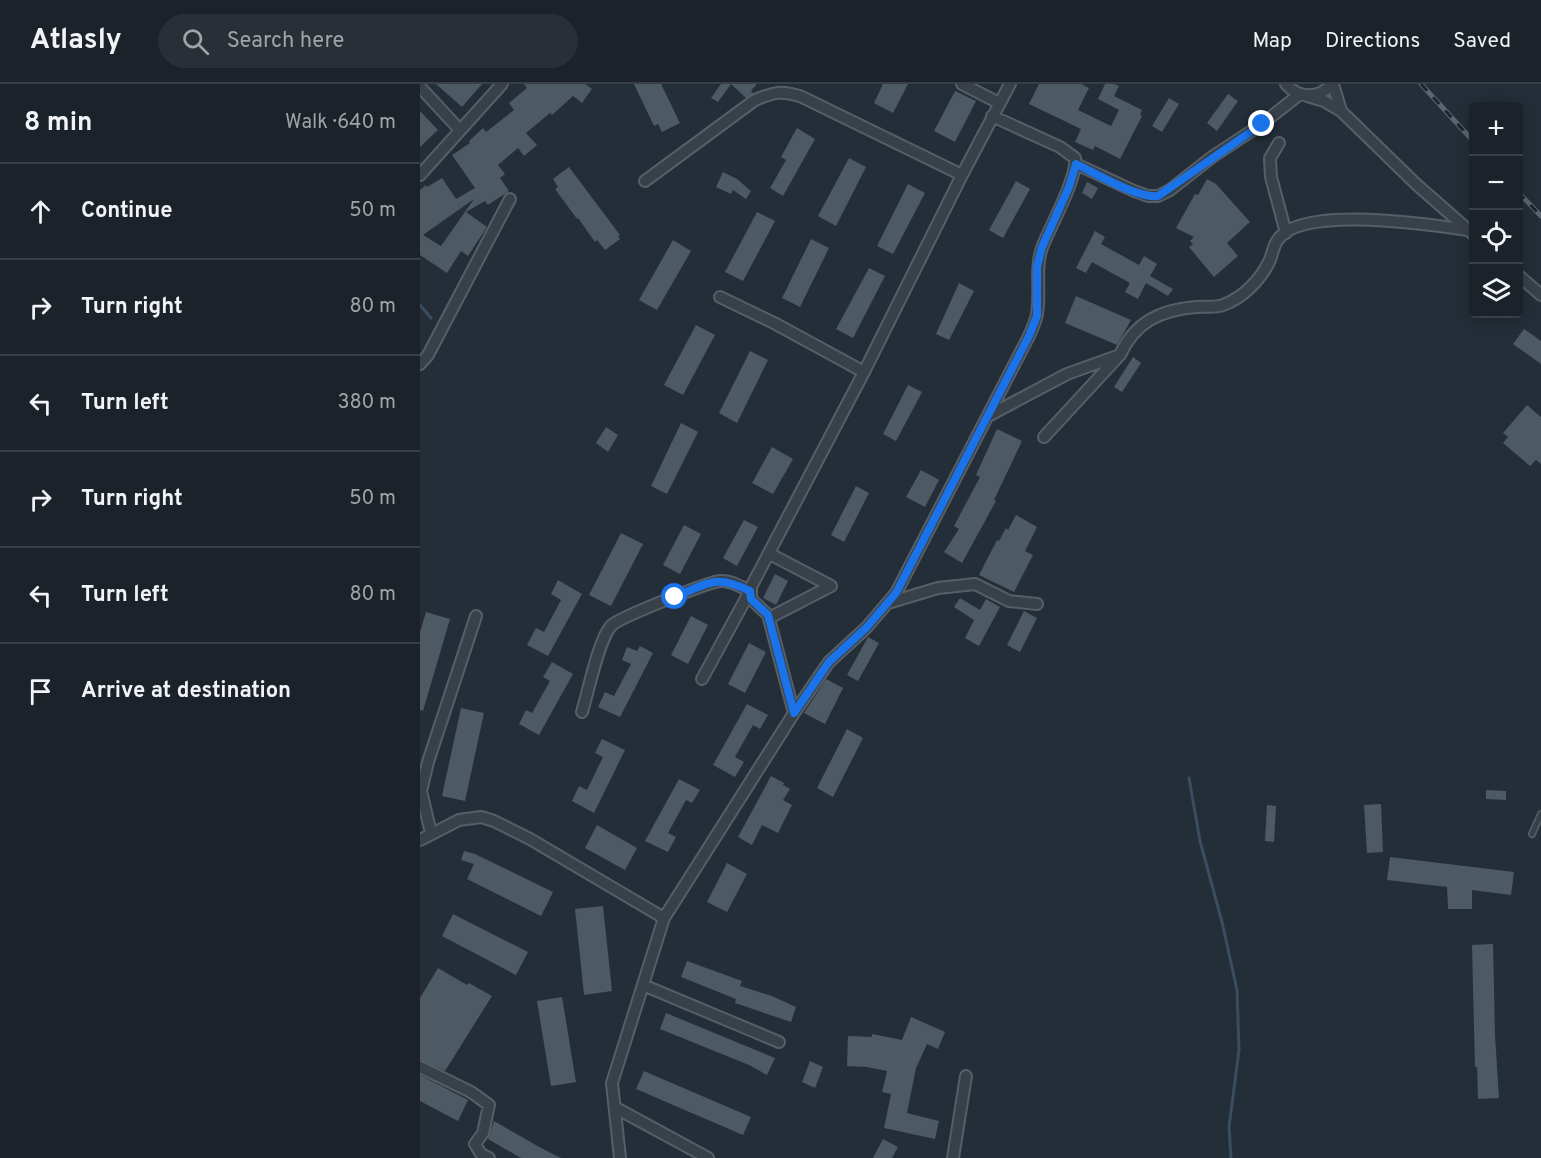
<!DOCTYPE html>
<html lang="en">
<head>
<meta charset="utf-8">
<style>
	body { margin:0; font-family:Overpass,sans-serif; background:#282f36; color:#f1f3f6 }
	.controls { position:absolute; right:18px; top:18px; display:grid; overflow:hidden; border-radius:6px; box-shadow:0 3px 15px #0003 }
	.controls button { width:54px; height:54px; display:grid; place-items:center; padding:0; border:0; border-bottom:2px solid #393f47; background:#1b222a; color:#f1f3f6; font:30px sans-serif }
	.stop { position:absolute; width:18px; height:18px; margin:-14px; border:4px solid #1a73e8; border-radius:50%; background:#fff }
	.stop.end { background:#1a73e8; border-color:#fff; box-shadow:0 2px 6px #0008 }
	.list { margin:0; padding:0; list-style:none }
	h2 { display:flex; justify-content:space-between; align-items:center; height:78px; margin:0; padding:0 24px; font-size:26px }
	h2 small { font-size:20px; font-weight:400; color:#a0a4a8 }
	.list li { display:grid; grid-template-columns:39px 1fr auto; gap:18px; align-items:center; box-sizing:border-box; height:96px; padding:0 24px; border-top:2px solid #393f47 }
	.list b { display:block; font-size:22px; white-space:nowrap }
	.list em { font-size:20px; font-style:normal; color:#a0a4a8 }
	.icon { flex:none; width:33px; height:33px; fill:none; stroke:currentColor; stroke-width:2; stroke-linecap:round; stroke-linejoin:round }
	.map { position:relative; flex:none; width:1121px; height:1074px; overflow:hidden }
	header { display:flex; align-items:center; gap:36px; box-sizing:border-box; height:84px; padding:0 30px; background:#1b222a; border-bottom:2px solid #393f47 }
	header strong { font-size:28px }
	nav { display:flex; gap:33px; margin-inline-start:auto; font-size:21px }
	.search { width:420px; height:54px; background:#282f36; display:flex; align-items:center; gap:15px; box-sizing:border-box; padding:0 21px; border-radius:33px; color:#a0a4a8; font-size:22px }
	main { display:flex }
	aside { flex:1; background:#1b222a }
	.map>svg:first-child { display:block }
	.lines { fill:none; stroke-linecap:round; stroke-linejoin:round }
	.stream { stroke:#3b4d60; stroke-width:3 }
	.building { fill:#4d5963; fill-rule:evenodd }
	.lane-casing { stroke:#565e66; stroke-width:8 }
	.street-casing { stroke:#565e66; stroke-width:14 }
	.lane { stroke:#384049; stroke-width:5 }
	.street { stroke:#384049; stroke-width:10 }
	.rail-casing { stroke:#5a656f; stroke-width:5 }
	.rail { stroke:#1d252d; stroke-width:3; stroke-dasharray:9; stroke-linecap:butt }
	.route { stroke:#1a73e8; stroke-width:8 }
</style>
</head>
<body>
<header>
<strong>Atlasly</strong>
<div class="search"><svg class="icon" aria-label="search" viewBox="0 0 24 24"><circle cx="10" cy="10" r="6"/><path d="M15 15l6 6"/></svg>Search here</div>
<nav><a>Map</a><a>Directions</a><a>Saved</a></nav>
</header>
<main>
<aside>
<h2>8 min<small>Walk · 640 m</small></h2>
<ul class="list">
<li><svg class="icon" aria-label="ahead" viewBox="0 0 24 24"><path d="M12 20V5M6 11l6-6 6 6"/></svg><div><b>Continue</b></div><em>50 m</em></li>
<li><svg class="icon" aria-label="right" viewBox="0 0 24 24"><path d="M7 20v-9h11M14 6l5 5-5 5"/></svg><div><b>Turn right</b></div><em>80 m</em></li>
<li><svg class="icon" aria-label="left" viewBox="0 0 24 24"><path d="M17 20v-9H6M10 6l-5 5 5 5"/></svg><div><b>Turn left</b></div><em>380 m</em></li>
<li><svg class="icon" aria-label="right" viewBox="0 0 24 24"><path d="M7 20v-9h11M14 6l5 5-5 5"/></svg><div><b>Turn right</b></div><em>50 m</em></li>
<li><svg class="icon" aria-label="left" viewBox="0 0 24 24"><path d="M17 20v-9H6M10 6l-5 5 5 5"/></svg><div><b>Turn left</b></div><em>80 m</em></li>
<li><svg class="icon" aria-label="arrive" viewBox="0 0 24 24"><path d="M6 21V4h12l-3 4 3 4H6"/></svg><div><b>Arrive at destination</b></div></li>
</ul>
</aside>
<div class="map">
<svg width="1121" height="1074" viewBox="0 0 1121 1074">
	<rect width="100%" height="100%" fill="#242e38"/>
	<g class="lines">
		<path class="stream" d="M0 221 11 234
			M769 694 780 757 802 838 817 906 819 966 809 1043 811 1074"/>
	</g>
	<path class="building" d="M16 0H62L42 23Z
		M104 0H165L172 5 162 19 153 12 132 31 130 29 106 49 117 61 104 72 98 64 78 81 85 90 80 94 89 107 68 121 65 117 46 128 67 143 48 172 41 167 27 189 0 171V106L6 101 7 103 22 94 36 115 55 104 32 71 50 59 49 57 63 44 66 48 94 26 89 19 107 4ZM54 115 21 162 3 151Z
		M214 0H241L260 39 242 48 238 40 234 42Z
		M301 0H337L331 7 333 9 326 14 311 0 298 18 291 14Z
		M463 0H488L473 29 454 19Z
		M619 0H661L669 4 658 26 691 42 699 26 678 15 685 0H694L699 2 694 12 722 26 720 31 722 32 700 75 675 62 673 66 655 58 661 45 609 20Z
		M535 7 556 17 535 58 514 47Z
		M808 10 818 17 797 47 787 39Z
		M749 14 759 20 742 48 732 42Z
		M0 27 18 46 0 63Z
		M377 44 395 55 363 112 350 104 366 76 361 73Z
		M429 74 446 83 416 142 398 132Z
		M149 83 200 151 198 152 200 155 185 166 177 156 175 158 158 134 157 135 135 105 138 103 133 95Z
		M303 88 317 95 331 107 326 115 313 106 311 110 296 103Z
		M787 95 796 100 830 138 807 159 818 172 794 193 769 163 773 160 770 157 774 153 756 144 775 110 778 111Z
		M596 97 610 105 583 154 569 146Z
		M667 98 678 104 672 115 662 109Z
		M488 100 505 109 473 170 457 162Z
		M337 128 355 137 323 197 305 188Z
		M675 147 685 153 681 160 719 181 724 172 737 180 730 192 753 205 748 212 726 199 718 215 705 208 710 199 672 178 666 189 656 184Z
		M391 155 409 164 380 223 362 214Z
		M253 156 271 167 237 226 219 216Z
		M449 184 465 192 433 254 416 245Z
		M539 199 554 207 529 256 516 250Z
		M656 212 711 236 697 261 645 239Z
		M276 241 295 251 263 311 244 301Z
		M1104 245 1121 257V280L1093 260Z
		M330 267 348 276 317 339 299 329Z
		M713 273 721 279 702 308 694 303Z
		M488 301 502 308 476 357 463 350Z
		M1107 321 1121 333V380L1116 376 1110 382 1083 359 1088 353 1083 349Z
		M261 339 278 348 247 410 231 402Z
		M186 343 198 351 188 368 176 359Z
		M577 345 602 357 574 416 576 417 542 479 524 468 539 445 534 442 560 393 556 391Z
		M352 363 373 375 353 410 332 399Z
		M501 386 519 396 505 423 486 413Z
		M436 402 449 409 424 458 411 451Z
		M596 431 617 443 605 467 613 471 594 508 559 491 577 456 579 457 586 444 588 446Z
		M324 436 338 443 317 482 303 474Z
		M264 441 281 450 260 490 243 481Z
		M201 449 223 460 191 522 169 511Z
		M355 490 368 497 356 521 343 514Z
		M138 496 162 510 128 572 107 561 116 544 124 548 141 516 131 510Z
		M540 514 560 526 566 515 580 523 559 562 545 554 554 536 534 523Z
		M604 527 617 534 600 568 587 561Z
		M6 528 30 535 3 627 0 626V548Z
		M271 532 288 541 268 580 251 571Z
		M448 553 459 559 438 597 427 591Z
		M329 559 346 568 325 609 308 600Z
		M220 562 233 569 200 633 178 623 185 608 194 612 211 580 202 576 207 563 217 567Z
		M132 578 153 590 119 651 99 640 106 626 112 629 130 597 123 593Z
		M406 595 423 604 405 640 384 629Z
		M327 620 348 631 340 645 333 641 315 673 324 678 315 693 293 681Z
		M41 624 64 629 45 717 22 712Z
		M427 645 443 654 413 713 397 704Z
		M182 655 205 666 174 729 152 717 159 702 167 706 183 673 175 669Z
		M351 692 364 699 363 701 370 705 363 716 372 721 358 749 342 741 332 761 318 753Z
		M259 695 280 706 272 719 266 716 248 749 256 753 248 768 225 757Z
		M1066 706 1086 707V716L1066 715Z
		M961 720 963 768 947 769 944 721Z
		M847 721 856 722 854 758 845 757Z
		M177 741 217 764 205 786 165 764Z
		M44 767 55 770 133 808 121 832 47 795 54 780 41 776Z
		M970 773 1094 788 1091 811 1052 806V825H1028L1027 803 967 796Z
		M307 779 327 790 307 828 287 818Z
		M183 822 192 907 164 911 155 825Z
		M33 830 108 868 96 891 22 852Z
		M1073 860 1075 951 1079 1014 1058 1015 1057 983H1055L1052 861Z
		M267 877 322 897 320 902 352 912 376 923 371 938 315 919 316 915 261 893Z
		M18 884 47 901 49 899 72 912 25 987 0 976V914Z
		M142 913 156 998 131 1002 117 917Z
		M246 929 355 974 347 991 329 981 240 945Z
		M491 933 525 948 518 965 507 960 496 984 487 1029 519 1037 515 1055 464 1044 471 1010 462 1008 467 987 447 983 427 982 428 952 452 953V950L482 956Z
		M390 977 403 983 395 1004 382 998Z
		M224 987 331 1033 323 1051 216 1005Z
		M0 991 48 1016 38 1037 0 1017Z
		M74 1037 121 1064 141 1074H101L68 1055Z
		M463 1055 478 1063 472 1074H453Z"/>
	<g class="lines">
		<g class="lane-casing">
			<path id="lane" d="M1112 750 1121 730"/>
		</g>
		<g class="street-casing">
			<path id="street" d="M542 0 579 19
				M866 0C879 15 899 15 912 0
				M913 0 921 27
				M0 3 39 45
				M887 12 904 17 921 27 996 100 1054 151
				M859 59 850 74 851 93 866 149
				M656 80 714 107 728 112H738L750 106 792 73 842 40 880 10
				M0 91 82 0
				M225 97 335 16C354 8 362 6 382 13L542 91
				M1098 191 1121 211
				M300 213 354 239 444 288
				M0 280 8 271 90 115
				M568 332 647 290 700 271C715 238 740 226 776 223 784 222 795 224 803 221 823 214 840 196 849 178 852 172 853 163 857 157 879 120 1010 141 1048 146
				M624 353 697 274
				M468 519 518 504 555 500 589 517 617 520
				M349 534 411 502 350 470
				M162 628C168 609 179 553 192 541 201 533 288 498 300 497 311 496 321 503 330 507L282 595
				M374 629 409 578 446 544 476 509 609 252C612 245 616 237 617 230 621 206 614 184 623 161 631 141 658 93 655 74L640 63 572 32
				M11 749 1 707 8 678 56 532
				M0 756 39 736 61 733 74 737 110 755 244 834
				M223 901 359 958
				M0 983 51 1008 69 1021 63 1049 55 1060 61 1070 69 1074
				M196 1024 288 1074
				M200 1074 192 999 244 834 374 629 348 531 331 515V503L444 288 542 91 590 0
				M533 1074 546 992"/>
		</g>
		<use href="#lane" class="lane"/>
		<use href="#street" class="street"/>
		<g class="rail-casing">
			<path id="rail" d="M1001 0 1054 58
				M1098 108 1121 132"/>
		</g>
		<use href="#rail" class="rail"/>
	</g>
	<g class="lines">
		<path class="route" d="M255 513C289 499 295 490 330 507L331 515 348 531 374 629 409 578 446 544 476 509 609 252 617 232V183L622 163 649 103 656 80C675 89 718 115 738 112L842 40"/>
	</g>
</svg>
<div class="controls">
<button>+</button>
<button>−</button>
<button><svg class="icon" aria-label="locate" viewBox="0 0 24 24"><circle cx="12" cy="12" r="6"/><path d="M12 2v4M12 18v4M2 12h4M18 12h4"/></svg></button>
<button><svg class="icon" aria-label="layers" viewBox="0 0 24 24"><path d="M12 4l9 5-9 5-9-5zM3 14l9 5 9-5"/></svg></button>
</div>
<div class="stop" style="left:255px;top:513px"></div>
<div class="stop end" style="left:842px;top:40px"></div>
</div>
</main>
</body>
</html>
